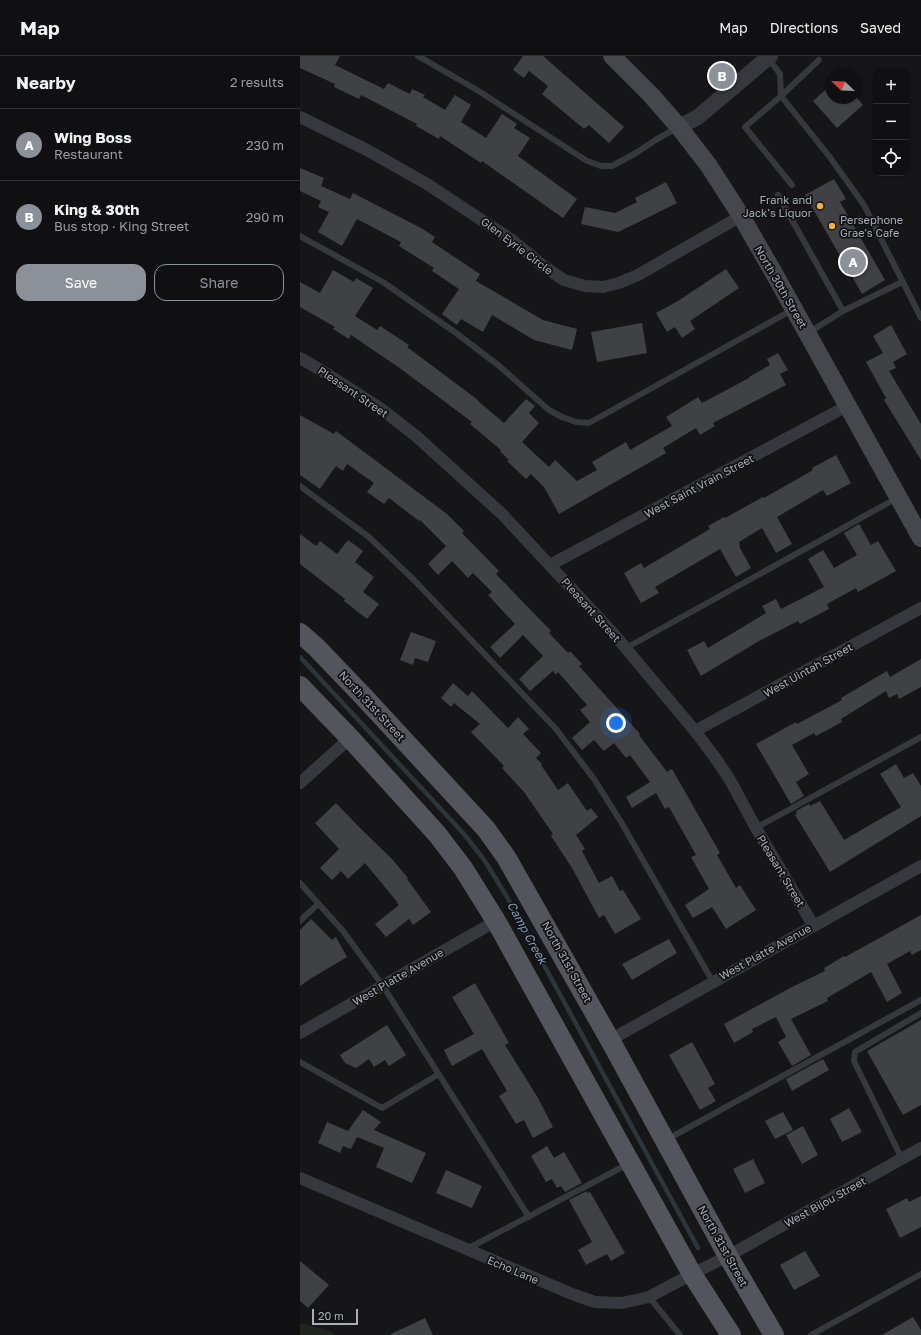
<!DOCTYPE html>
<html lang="en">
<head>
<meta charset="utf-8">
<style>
	body { margin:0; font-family:"Golos Text",sans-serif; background:#19191b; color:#f1f3f6 }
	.controls { position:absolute; right:12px; top:12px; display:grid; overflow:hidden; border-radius:8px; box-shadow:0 1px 3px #0004 }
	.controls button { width:36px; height:36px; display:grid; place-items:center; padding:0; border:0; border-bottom:1px solid #303032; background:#101012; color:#f1f3f6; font:20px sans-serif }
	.compass { position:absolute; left:525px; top:12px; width:36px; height:36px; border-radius:50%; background:#101012; box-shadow:0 1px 3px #0004; rotate:293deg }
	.scale { position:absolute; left:12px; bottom:10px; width:46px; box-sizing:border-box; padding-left:4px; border:2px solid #a8adb8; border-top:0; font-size:11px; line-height:14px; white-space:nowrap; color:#a8adb8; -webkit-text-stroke:3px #111113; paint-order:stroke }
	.you { position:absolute; left:316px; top:667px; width:14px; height:14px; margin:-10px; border:3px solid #fff; border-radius:50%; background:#1a73e8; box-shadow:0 0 0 6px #1a73e833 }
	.badge { display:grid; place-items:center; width:26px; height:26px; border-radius:50%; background:#8c9099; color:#fff; font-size:13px; font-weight:700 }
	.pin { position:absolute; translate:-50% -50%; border:2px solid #fff; box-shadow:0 1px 4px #0006 }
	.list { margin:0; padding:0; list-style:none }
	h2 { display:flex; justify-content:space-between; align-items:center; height:52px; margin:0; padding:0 16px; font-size:17px }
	h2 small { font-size:13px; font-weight:400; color:#9c9d9f }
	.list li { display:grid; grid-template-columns:26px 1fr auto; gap:12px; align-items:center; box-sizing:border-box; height:72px; padding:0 16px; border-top:1px solid #303032 }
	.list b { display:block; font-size:15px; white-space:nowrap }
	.list p { margin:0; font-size:13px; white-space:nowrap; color:#9c9d9f }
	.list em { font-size:13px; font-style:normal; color:#9c9d9f }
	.actions { display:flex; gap:8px; padding:12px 16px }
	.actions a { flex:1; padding:9px 0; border:1px solid #8c9099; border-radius:12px; text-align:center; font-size:14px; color:#8c9099 }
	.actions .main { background:#8c9099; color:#fff }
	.icon { flex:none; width:22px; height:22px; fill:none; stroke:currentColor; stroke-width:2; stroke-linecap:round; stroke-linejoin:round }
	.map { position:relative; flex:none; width:621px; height:1279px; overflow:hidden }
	header { display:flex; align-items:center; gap:24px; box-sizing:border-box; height:56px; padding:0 20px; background:#101012; border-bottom:1px solid #303032 }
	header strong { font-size:19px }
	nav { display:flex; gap:22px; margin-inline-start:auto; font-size:14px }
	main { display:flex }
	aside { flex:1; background:#101012 }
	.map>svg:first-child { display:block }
	.grass { fill:#1e261f }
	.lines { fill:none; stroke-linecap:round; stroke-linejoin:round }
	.stream { stroke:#2c353c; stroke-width:4.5 }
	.building { fill:#404145 }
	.service { stroke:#37383d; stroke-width:6 }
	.minor { stroke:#37383d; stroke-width:12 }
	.tertiary { stroke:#37383d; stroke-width:16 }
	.secondary { stroke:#45474d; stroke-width:18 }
	.primary { stroke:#53555c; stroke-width:20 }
	.poi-dot { fill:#f2b134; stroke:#111113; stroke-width:1.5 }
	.labels { text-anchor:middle; stroke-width:3.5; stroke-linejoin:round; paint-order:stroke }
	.poi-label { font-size:11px; fill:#a8adb8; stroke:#111113; text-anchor:end }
	.street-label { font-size:11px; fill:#a8adb8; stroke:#111113 }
	.water-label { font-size:12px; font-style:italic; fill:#7f9bb3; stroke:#111113 }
</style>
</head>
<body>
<header>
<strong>Map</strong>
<nav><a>Map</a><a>Directions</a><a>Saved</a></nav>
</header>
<main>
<aside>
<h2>Nearby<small>2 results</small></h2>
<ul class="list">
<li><span class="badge">A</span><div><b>Wing Boss</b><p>Restaurant</p></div><em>230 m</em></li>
<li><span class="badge">B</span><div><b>King &amp; 30th</b><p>Bus stop · King Street</p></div><em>290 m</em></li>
</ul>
<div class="actions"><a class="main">Save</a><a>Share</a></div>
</aside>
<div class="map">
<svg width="621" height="1279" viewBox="0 0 621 1279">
	<rect width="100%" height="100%" fill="#161618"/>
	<path class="grass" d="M0 1267 30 1275 36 1279H0Z"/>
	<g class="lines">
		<path class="stream" d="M0 601 164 778 185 805 207 841 398 1192"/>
	</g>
	<path class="building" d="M0 0H40L35 9 84 33 88 27 110 38 112 33 125 39 123 41 145 54 155 39 171 49 161 66 186 82 202 58 217 68 214 72 230 82 218 100 277 143 263 162 182 105 181 107 140 80 139 83 116 70 117 68 61 39 59 43 34 31 35 28 0 12Z
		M223 0H243L324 71 309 87 289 69 284 73 242 38 248 30 229 15 224 22 213 14Z
		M531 29V42H557L563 49 537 72 513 45Z
		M0 112 24 122 21 130 50 143 53 137 121 172 135 181 132 186 180 218 176 225 243 264 277 273 272 294 234 284 192 259 183 276 161 263 157 269 142 258 159 233 132 215 134 212 99 190 101 186 57 163 42 190 18 176 29 156 18 151 21 145 0 135Z
		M534 123 546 143 540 146 585 224 562 238 505 139Z
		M366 126 377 147 345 163 318 176 281 168 285 151 315 157 337 146 335 142Z
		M426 213 439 232 390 265 395 273 382 282 375 271 367 276 356 257 378 245Z
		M33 214 54 226 56 222 73 232 55 260 77 274 80 270 109 289 107 291 178 344V345L204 367 226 343 235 350 229 357 239 367 222 386 249 411 255 404 277 425 297 414 292 406 326 386 330 394 372 370 366 361 398 341 402 347 449 322V321L470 309 467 303 478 297 488 314 480 318 486 329 413 367 415 370 400 379 396 372 363 392 366 397 259 458 244 431 231 418 226 423 207 405 209 404 200 395 201 394 170 368 172 366 101 313 51 279 49 283 33 273 35 271 0 251V226L20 237Z
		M342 267 347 297 297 306 291 276Z
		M591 269 607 298 593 306 596 312 589 315 621 368V404L584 344 586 342 566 306 583 297 573 280Z
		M0 359 34 378 36 375 147 458 164 475 162 477 199 515 196 518 251 575 249 577 268 597 270 595 282 608 279 610 340 678 339 679 367 716 372 713 420 797 417 799 436 832 440 829 456 854 426 873 412 851 393 862 385 849 409 833 391 801 396 799 369 751 365 753 356 737 332 752 326 741 350 726 330 699 326 702 314 687 304 695 294 684 282 694 272 682 290 666 280 654 287 649 258 616 256 619 253 615 230 635 219 623 243 600 223 579 200 602 190 591 215 568 188 539 192 536 173 517 168 522 152 505 138 519 128 508 146 490 120 464 119 465 89 442 84 448 67 436 74 427 47 408 43 415 36 410 20 433 0 419Z
		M536 399 551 427 527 440 523 434 477 461 492 488 476 497 462 472 439 486 440 489 439 490 451 512 436 521 420 493 355 531 359 537 341 547 324 517 341 507 344 512 410 473 408 470 424 461 425 462 463 441 464 442 513 414 512 412Z
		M559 468 571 489 578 485 596 515 558 536 556 532 527 548 529 553 500 568 498 565 459 585 401 620 387 594 404 585 408 592 466 557 462 550 476 543 481 553 524 531 508 503 523 494 534 512 557 499 544 477Z
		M0 478 16 490 20 485 37 498 48 484 63 495 55 506 74 521 63 536 79 548 67 563 44 545 45 543 0 508Z
		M111 576 136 585 128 606 115 602 113 609 100 604Z
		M621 603V631L599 643 597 638 589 642 586 635 541 663 542 666 516 680 514 677 492 689 509 718 496 726 504 740 491 748 456 688 496 666 497 668 542 644 541 642 587 615 590 621Z
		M153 627 168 640 172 635 208 672 218 661 229 673 223 678 241 697 236 702 242 708 241 709 258 734 268 727 287 755 291 752 298 761 276 779 285 793 282 795 299 827 312 820 320 835 323 834 341 863 315 878 304 859 299 862 272 812 251 780 253 778 224 736 202 712 204 710 171 676 180 668 154 647 151 651 141 642Z
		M596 708 604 722 613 717 621 730V760L530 816 495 759 497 758 496 755 509 748 510 750 520 745 544 784 601 751 580 718Z
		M36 747 60 772 92 803 108 822 107 823 131 856 113 869 109 863 86 881 75 868 99 849 97 848 98 847 65 807 48 823 41 815 32 824 20 812 39 793 15 767Z
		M621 859V894L612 899 610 895 587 908 602 937 587 946 571 916 527 942 528 945 491 963 511 999 492 1010 478 986 486 981 476 961 452 973 453 976 434 987 424 968 492 931 525 915 524 912 544 900 545 901Z
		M11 863 32 884 36 881 47 901 10 923 0 930V874Z
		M369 883 377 897 332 924 322 908Z
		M175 927 209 987 205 989 238 1042 253 1071 233 1082 224 1064 216 1068 199 1040 207 1035 182 993 152 1010 144 994 174 978 152 941Z
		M621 964V1049L603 1059 567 995Z
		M87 969 106 999 89 1010 85 1004 74 1011 69 1003 56 1012 45 1007 40 999Z
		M392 986 415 1028 408 1032 416 1045 400 1054 369 999Z
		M523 1003 529 1014 492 1035 486 1023Z
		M549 1052 562 1076 542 1086 530 1063Z
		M63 1054 81 1066 74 1074 126 1097 112 1127 76 1111 84 1092 57 1081 51 1093 43 1090 40 1097 18 1087 27 1066 48 1075Z
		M483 1056 493 1074 475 1083 465 1065Z
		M503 1070 518 1099 502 1108 486 1079Z
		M247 1090 254 1102 264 1096 282 1127 265 1136 261 1130 257 1132 252 1123 246 1126 231 1100Z
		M453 1103 465 1127 445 1137 433 1113Z
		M146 1114 182 1130 172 1152 136 1137Z
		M287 1135 288 1137 290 1136 325 1197 311 1205 307 1198 286 1209 278 1194 292 1186 269 1144Z
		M621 1140V1171L600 1182 586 1153 607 1142 609 1146Z
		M505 1195 520 1220 494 1234 480 1209Z
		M0 1205 29 1229 8 1252 0 1245Z
		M613 1261 621 1274V1279H582Z
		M125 1262 133 1279H89Z"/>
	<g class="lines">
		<path class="service" d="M118 0 177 34 287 105 301 110H312L336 97 357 83 377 72
			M469 3 480 18 481 40 529 100 564 149 621 262
			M492 129 445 71 481 40 519 4
			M478 139 543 255 508 277
			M0 180 83 226 156 277 198 309 249 354 262 361 276 366 289 367 492 254
			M543 255 602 226
			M0 430 69 481 114 524 256 673 294 723 321 766 413 926
			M326 592 597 442
			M456 772 621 681
			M0 827 43 875 83 930 229 1161
			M0 865 18 848
			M0 1006 82 1052 139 1018
			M366 1084 621 944
			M602 1103 554 1005 555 996 621 957
			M167 1193 328 1108
			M349 1241 380 1279
			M511 1279 621 1218"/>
		<path class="minor" d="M0 61 67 94 127 128 212 184 242 209 264 224 285 230 303 231 319 227 338 219 441 160
			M0 302 24 316 80 352 116 380 202 458 313 577 395 675 416 703 430 724 456 772 513 869
			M250 509 547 350
			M395 675 621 552
			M0 727 50 682
			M0 977 196 865
			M310 984 621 810
			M0 1122 272 1238 295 1246 322 1247 349 1241 392 1218 428 1200 621 1092"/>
		<path class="tertiary" d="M379 71 398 61 470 0"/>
		<path class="secondary" d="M312 0 351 39 379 71 409 110 441 160 475 219 621 482"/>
		<path class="primary" d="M0 577 16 591 62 639 186 773 206 801 310 984 428 1200 474 1279
			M0 630 50 682 137 778 163 812 196 865 392 1218 431 1279"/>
	</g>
	<g class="poi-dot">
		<circle cx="520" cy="150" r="4"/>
		<circle cx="532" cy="170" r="4"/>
	</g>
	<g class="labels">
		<g class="poi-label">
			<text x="512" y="148">Frank and<tspan x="512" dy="13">Jack's Liquor</tspan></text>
			<text x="540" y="168" text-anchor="start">Persephone<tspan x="540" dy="13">Grae's Cafe</tspan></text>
		</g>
		<g class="street-label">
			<text transform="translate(217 190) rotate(37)" y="4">Glen Eyrie Circle</text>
			<text transform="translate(481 231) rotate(60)" y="4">North 30th Street</text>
			<text transform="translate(53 336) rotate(34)" y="4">Pleasant Street</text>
			<text transform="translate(399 430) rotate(-28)" y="4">West Saint Vrain Street</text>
			<text transform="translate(291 554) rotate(48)" y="4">Pleasant Street</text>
			<text transform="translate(508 614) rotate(-29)" y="4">West Uintah Street</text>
			<text transform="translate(72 650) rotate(47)" y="4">North 31st Street</text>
			<text transform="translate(481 815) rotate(59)" y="4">Pleasant Street</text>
			<text transform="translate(465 896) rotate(-29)" y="4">West Platte Avenue</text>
			<text transform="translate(267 906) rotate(61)" y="4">North 31st Street</text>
			<text transform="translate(98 921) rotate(-30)" y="4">West Platte Avenue</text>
			<text transform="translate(525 1146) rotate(-29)" y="4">West Bijou Street</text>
			<text transform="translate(423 1190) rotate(61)" y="4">North 31st Street</text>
			<text transform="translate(213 1214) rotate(23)" y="4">Echo Lane</text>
		</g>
		<g class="water-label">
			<text transform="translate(227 877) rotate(61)" y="4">Camp Creek</text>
		</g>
	</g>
</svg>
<div class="controls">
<button>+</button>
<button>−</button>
<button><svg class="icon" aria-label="locate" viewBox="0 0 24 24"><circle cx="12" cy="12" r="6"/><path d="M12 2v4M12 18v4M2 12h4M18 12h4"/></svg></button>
</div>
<svg class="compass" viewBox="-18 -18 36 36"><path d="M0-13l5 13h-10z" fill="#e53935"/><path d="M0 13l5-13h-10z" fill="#9c9d9f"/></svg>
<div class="scale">20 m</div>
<div class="you"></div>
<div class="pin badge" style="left:553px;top:206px">A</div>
<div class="pin badge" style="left:422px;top:20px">B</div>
</div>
</main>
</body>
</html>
